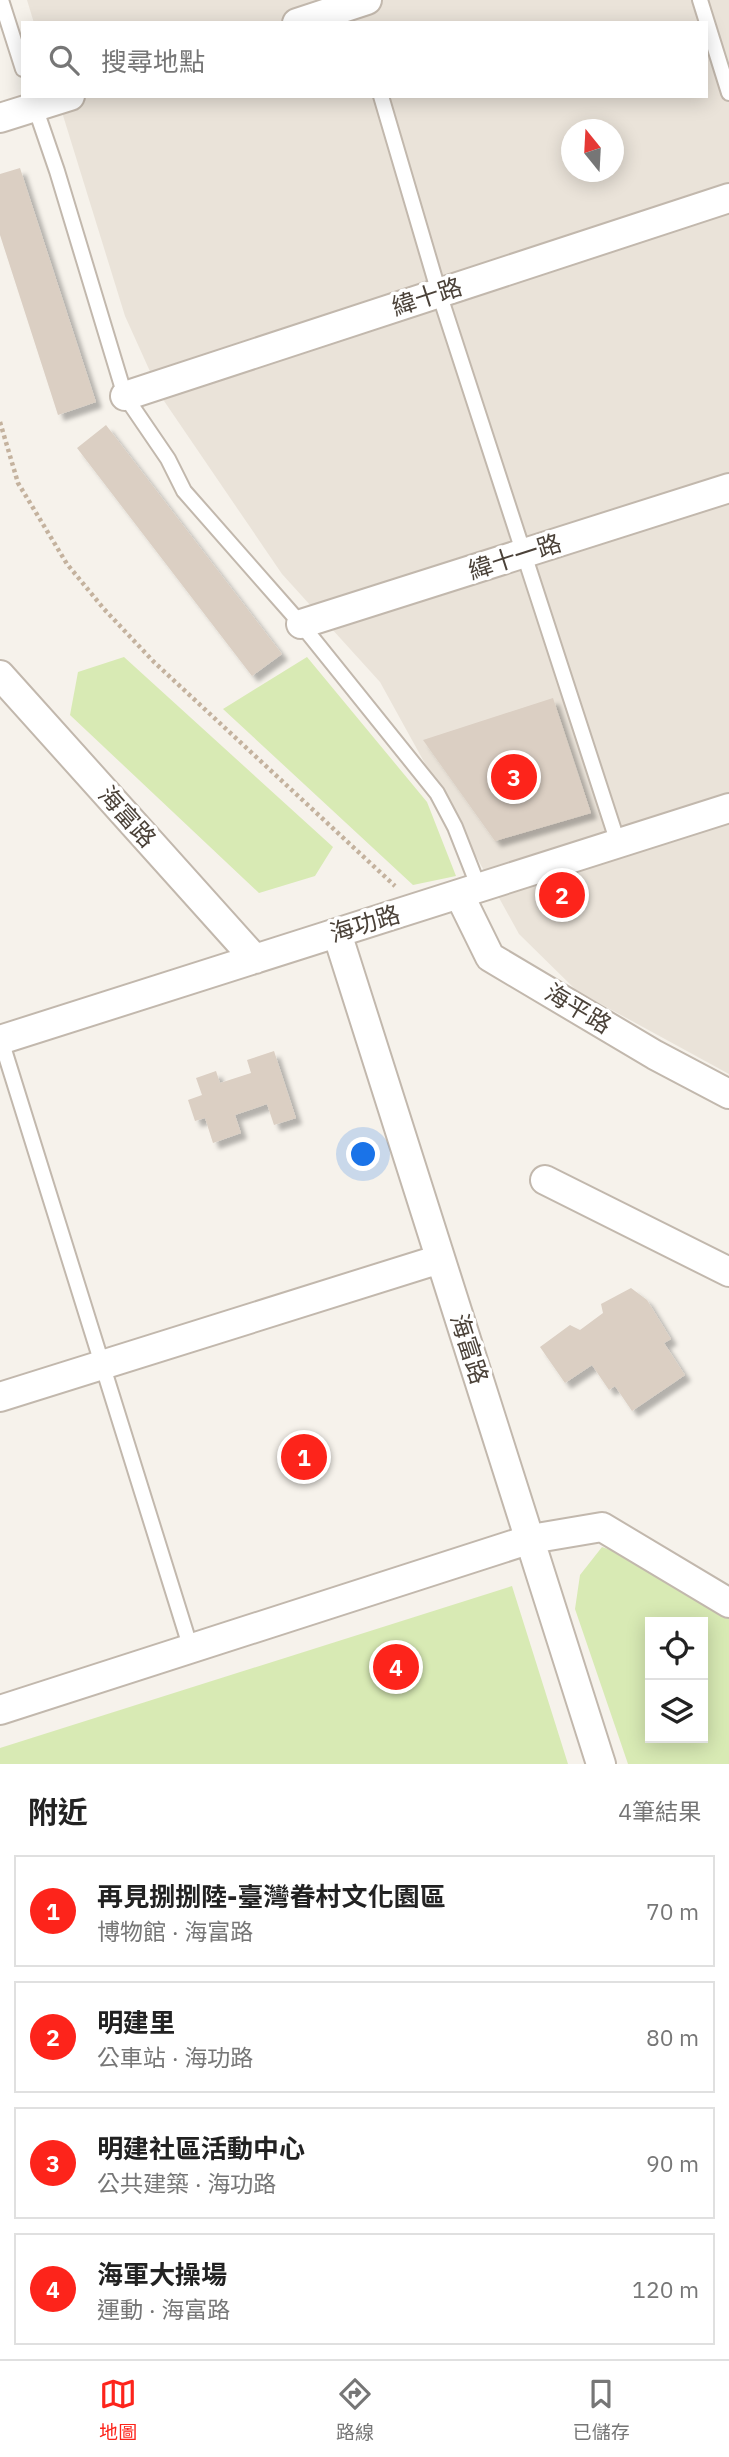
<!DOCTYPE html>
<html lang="zh-TW">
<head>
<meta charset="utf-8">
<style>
	body { margin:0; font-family:"IBM Plex Sans","Noto Sans TC",sans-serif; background:#f6f6f6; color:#222 }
	.controls { position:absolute; right:21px; bottom:21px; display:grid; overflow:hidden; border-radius:0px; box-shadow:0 4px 18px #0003 }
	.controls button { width:63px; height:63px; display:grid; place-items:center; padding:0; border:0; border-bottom:2px solid #e0e0e0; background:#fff; color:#222; font:35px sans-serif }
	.compass { position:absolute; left:561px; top:119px; width:63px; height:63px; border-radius:50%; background:#fff; box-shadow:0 4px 18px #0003; rotate:342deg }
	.you { position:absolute; left:364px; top:1155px; width:24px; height:24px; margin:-18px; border:5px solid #fff; border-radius:50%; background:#1a73e8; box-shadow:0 0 0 10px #1a73e833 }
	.badge { display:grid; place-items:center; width:46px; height:46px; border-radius:50%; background:#fd241b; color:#fff; font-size:23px; font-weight:700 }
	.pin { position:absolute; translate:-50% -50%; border:4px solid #fff; box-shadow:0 2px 7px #0006 }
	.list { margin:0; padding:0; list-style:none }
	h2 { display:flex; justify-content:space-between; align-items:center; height:91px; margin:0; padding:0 28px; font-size:30px }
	h2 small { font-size:23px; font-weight:400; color:#767676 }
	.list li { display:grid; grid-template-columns:46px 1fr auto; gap:21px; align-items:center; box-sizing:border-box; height:112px; margin:0 14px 14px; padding:0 14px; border:2px solid #e0e0e0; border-radius:0px }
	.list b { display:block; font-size:26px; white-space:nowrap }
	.list p { margin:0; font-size:23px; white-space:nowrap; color:#767676 }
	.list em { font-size:23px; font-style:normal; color:#767676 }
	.icon { flex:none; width:38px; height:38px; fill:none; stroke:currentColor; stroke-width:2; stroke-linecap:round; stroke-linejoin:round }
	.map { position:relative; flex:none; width:729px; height:1764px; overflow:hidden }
	.search { position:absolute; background:#fff; box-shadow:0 4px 18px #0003; left:21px; right:21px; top:21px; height:77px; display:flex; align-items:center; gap:18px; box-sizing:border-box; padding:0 24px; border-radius:0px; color:#767676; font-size:26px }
	.sheet { height:595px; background:#fff }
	nav { display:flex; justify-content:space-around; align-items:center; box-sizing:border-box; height:98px; border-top:2px solid #e0e0e0; background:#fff; font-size:19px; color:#767676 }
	nav a { display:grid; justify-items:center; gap:4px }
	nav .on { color:#fd241b }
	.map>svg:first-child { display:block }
	.residential { fill:#eae3d9; fill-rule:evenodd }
	.green { fill:#d8eab4; fill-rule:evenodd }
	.building { fill:#dbcfc3; filter:url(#shadow) }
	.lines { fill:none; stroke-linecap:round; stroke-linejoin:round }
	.service-casing { stroke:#c2b8ad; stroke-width:18 }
	.minor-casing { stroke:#c2b8ad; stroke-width:32 }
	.path { stroke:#c4b29e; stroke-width:4.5; stroke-dasharray:3.5 3.5; stroke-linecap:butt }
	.service { stroke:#fff; stroke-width:14 }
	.minor { stroke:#fff; stroke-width:28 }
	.labels { text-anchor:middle; stroke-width:7; stroke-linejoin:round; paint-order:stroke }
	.street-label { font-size:24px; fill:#4b4239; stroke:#fff }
</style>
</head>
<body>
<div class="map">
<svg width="729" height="1764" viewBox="0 0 729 1764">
	<defs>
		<filter id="shadow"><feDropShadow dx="6" dy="6" stdDeviation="2" flood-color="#0004"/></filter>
	</defs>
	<rect width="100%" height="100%" fill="#f6f2eb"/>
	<path class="residential" d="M27 0H729V1074L577 991 519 934 380 682 282 574 162 398 125 316 57 96H706V23H34ZM572 130H614V172H572Z"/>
	<path class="green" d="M124 657 333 847 315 876 259 893 70 715 78 672Z
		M307 657 427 802 456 876 413 885 223 709Z
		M602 1547 645 1562 729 1613V1764H628L575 1609 580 1575ZM650 1622H703V1738H650Z
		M512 1586 568 1764H0V1748Z"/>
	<path class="building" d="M20 168 96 402 58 415 0 235V174Z
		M106 425 282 654 252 676 77 448Z
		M553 698 591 813 495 841 423 740Z
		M274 1051 296 1118 274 1125 267 1104 235 1115 241 1133 213 1143 205 1118 195 1121 188 1100 202 1095 196 1078 216 1071 220 1083 251 1073 247 1060Z
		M631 1288 647 1300 671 1339 664 1343 685 1375 632 1411 615 1386 609 1390 592 1365 565 1383 540 1347 570 1325 580 1330 603 1313 601 1304Z"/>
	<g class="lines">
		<g class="service-casing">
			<path id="service" d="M1 0 23 69
				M700 0 729 93
				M381 96 439 293 618 843
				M34 104 57 171 125 396 168 459 184 491 301 624 437 793 455 827 479 888
				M1 1040 191 1649"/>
		</g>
		<g class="minor-casing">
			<path id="minor" d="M297 23 367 0
				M0 118 70 96
				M125 396 729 198
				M301 624 729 488
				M0 675 255 959
				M459 894 490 957 655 1055 729 1094
				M337 933 601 1764
				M0 1040 729 808
				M545 1180 729 1272
				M0 1397 440 1259
				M0 1710 531 1539 602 1527 729 1603"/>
		</g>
		<path class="path" d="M0 422 18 483 67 564 104 609 154 662 395 886"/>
		<use href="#service" class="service"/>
		<use href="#minor" class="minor"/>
	</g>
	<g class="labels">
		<g class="street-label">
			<text transform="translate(427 297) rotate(-18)" y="8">緯十路</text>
			<text transform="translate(515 557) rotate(-18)" y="8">緯十一路</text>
			<text transform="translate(127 817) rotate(48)" y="8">海富路</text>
			<text transform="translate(365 924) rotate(-17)" y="8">海功路</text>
			<text transform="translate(578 1009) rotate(31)" y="8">海平路</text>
			<text transform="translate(469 1349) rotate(72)" y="8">海富路</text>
		</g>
	</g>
</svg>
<div class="controls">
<button><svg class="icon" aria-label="locate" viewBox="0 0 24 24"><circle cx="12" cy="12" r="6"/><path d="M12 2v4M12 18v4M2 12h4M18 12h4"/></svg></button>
<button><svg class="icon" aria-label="layers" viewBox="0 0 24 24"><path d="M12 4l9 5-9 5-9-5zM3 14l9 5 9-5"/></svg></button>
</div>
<svg class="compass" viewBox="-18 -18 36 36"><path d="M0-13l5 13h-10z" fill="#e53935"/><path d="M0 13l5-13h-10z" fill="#767676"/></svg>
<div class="you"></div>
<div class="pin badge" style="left:304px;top:1457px">1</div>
<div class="pin badge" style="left:562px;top:895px">2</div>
<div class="pin badge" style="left:514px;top:777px">3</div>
<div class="pin badge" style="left:396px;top:1667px">4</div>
<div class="search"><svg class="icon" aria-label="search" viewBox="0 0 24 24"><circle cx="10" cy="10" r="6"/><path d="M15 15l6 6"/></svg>搜尋地點</div>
</div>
<section class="sheet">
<h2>附近<small>4筆結果</small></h2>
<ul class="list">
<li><span class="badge">1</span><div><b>再見捌捌陸-臺灣眷村文化園區</b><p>博物館 · 海富路</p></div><em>70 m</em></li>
<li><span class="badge">2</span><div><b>明建里</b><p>公車站 · 海功路</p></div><em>80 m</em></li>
<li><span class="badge">3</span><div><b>明建社區活動中心</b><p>公共建築 · 海功路</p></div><em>90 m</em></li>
<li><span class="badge">4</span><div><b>海軍大操場</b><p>運動 · 海富路</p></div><em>120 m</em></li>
</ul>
</section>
<nav>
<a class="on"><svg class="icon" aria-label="map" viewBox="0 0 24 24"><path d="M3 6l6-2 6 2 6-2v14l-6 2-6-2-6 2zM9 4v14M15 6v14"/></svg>地圖</a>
<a><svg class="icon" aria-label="directions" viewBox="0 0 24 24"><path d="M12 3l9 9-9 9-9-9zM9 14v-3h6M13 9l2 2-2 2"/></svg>路線</a>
<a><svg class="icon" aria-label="saved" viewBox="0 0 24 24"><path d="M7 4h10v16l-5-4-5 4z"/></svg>已儲存</a>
</nav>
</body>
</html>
